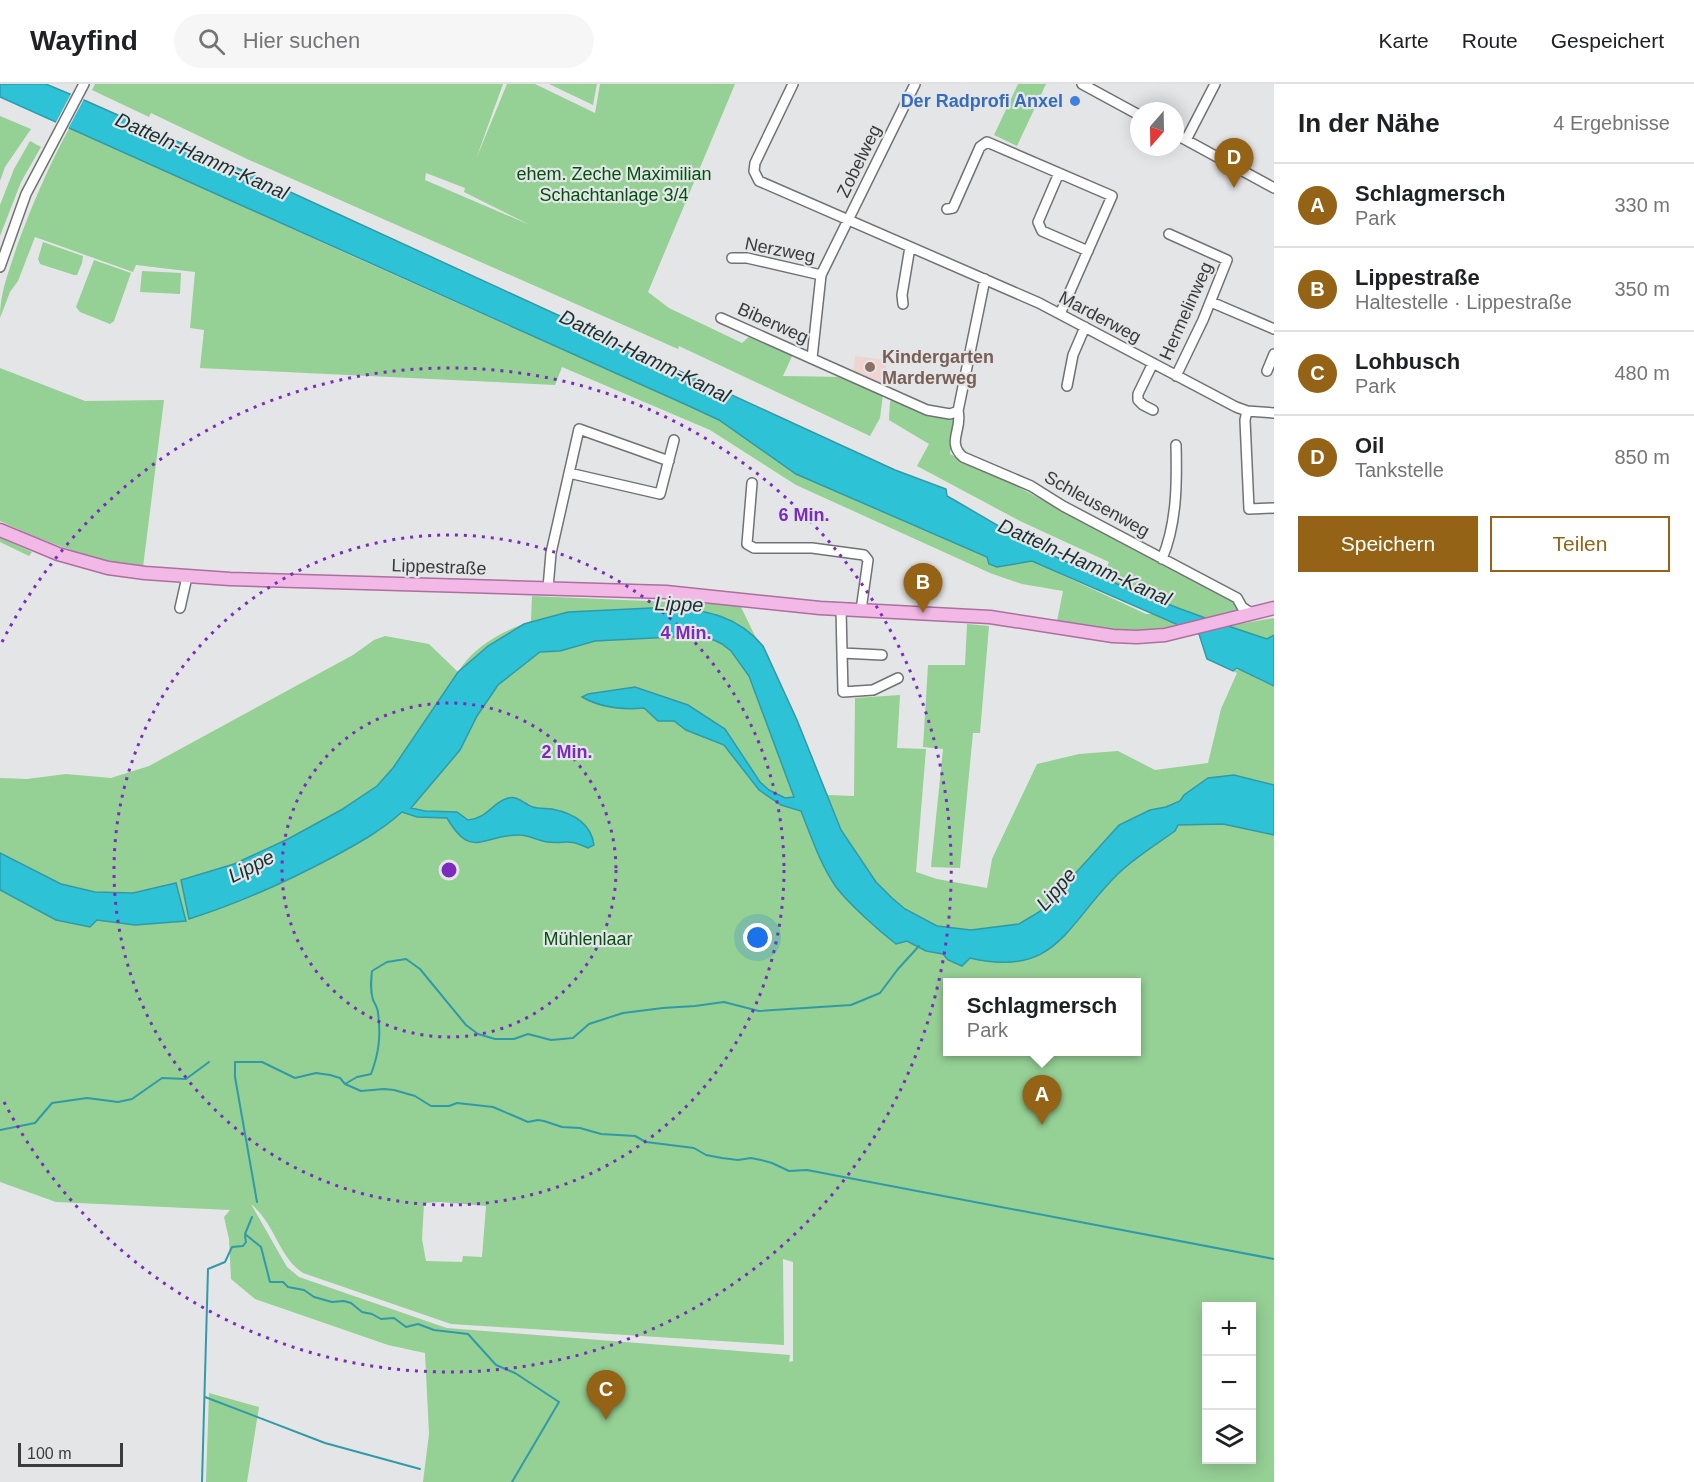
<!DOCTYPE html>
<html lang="de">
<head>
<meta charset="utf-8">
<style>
	body { margin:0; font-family:Helvetica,sans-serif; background:#f6f6f6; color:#202124 }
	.controls { position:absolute; right:18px; bottom:18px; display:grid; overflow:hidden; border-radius:0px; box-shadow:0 3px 15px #0003 }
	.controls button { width:54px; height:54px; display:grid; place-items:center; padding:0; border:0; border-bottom:2px solid #e0e0e0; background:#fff; color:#202124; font:30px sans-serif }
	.compass { position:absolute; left:1130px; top:18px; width:54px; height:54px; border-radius:50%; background:#fff; box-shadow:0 3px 15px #0003; rotate:200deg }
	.scale { position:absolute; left:18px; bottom:15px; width:105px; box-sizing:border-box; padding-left:6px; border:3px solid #3b3b3c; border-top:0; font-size:16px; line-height:21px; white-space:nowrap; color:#3b3b3c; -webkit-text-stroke:4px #e4e5e7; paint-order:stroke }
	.you { position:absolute; left:758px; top:854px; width:21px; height:21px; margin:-15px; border:4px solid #fff; border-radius:50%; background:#1a73e8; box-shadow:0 0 0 9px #1a73e833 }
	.badge { display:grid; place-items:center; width:39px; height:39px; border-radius:50%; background:#956316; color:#fff; font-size:20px; font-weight:700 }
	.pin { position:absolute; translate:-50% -50px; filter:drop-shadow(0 2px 3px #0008) }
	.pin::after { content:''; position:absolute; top:32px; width:21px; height:18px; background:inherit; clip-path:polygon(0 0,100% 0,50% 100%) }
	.popup { position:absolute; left:943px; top:894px; width:198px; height:78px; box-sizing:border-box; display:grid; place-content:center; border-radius:0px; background:#fff; filter:drop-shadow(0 2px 4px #0005); font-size:20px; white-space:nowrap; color:#757577 }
	.popup b { font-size:22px; color:#202124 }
	.popup::after { content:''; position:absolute; left:50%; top:100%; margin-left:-12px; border:12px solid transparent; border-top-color:#fff }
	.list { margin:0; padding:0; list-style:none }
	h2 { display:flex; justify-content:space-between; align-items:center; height:78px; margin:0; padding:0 24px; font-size:26px }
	h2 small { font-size:20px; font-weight:400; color:#757577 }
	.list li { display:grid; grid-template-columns:39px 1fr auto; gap:18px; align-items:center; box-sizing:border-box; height:84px; padding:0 24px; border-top:2px solid #e0e0e0 }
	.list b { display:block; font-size:22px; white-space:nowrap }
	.list p { margin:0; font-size:20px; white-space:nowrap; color:#757577 }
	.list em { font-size:20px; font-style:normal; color:#757577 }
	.actions { display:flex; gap:12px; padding:18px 24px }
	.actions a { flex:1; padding:14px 0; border:2px solid #956316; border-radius:0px; text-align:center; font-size:21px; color:#956316 }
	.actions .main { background:#956316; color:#fff }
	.icon { flex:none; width:33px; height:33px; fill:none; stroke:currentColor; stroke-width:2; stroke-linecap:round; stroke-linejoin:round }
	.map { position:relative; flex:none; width:1274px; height:1398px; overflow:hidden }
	header { display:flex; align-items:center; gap:36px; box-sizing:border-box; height:84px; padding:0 30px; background:#fff; border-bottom:2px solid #e0e0e0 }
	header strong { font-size:28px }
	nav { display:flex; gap:33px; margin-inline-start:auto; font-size:21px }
	.search { width:420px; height:54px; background:#f6f6f6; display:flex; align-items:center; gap:15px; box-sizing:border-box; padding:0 21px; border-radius:33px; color:#757577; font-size:22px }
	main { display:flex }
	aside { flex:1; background:#fff }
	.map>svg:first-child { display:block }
	.education { fill:#efd4d2 }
	.green { fill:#95d095; fill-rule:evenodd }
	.water { fill:#2dc2d6; stroke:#319aa8; stroke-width:1.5 }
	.pier { fill:#e4e5e7 }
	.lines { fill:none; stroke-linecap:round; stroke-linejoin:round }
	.stream { stroke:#319aa8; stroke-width:2 }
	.minor-casing { stroke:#717273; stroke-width:12 }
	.major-casing { stroke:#ac6f9f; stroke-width:15 }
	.minor { stroke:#fff; stroke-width:9 }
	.major { stroke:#f2b9e6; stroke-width:12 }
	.ring { fill:none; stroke:#7b2cbf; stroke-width:3; stroke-dasharray:3 6 }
	.shop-dot { fill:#3f7fe0; stroke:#e4e5e7; stroke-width:2 }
	.education-dot { fill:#8d6e63; stroke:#e4e5e7; stroke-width:2 }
	.labels { text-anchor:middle; stroke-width:4.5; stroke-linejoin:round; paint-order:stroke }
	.shop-label { font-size:18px; font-weight:bold; fill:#366cbe; stroke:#e4e5e7; text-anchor:end }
	.street-label { font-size:18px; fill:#3b3b3c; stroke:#e4e5e7 }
	.park-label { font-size:18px; fill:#01520f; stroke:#e4e5e7 }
	.education-label { font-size:18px; font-weight:bold; fill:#785e54; stroke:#e4e5e7; text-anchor:start }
	.water-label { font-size:20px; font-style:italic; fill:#193034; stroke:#e4e5e7 }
	.centre { fill:#7b2cbf; stroke:#e4e5e7; stroke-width:3 }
	.ring-label { font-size:18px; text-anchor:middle; font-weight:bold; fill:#7b2cbf; stroke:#e4e5e7; stroke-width:4.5; stroke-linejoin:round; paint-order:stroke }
</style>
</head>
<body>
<header>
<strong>Wayfind</strong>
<div class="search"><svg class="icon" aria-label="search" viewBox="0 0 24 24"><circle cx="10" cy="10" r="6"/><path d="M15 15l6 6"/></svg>Hier suchen</div>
<nav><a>Karte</a><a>Route</a><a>Gespeichert</a></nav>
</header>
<main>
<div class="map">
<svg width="1274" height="1398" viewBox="0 0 1274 1398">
	<rect width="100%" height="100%" fill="#e4e5e7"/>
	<path class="education" d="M855 272 887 276 883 303 853 291Z"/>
	<path class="green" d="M95 0H503L476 75 507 0H535L595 29 600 0H735L648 208 669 224 742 259 751 251 793 270 783 292 846 293 883 310 880 334 870 352 679 262 678 265 247 75 151 29 149 33 92 6ZM426 89 465 104 464 108 530 141 425 96Z
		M549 0H597L593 21Z
		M1018 0H1046L1017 62 994 51Z
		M0 32 31 45 5 83 0 97Z
		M70 43 354 173 689 322 719 336 796 390 987 473 989 480 997 483 1032 477 1146 530H1153L1185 544 1132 552 1056 542 1063 507 1022 500 990 489 796 401 710 346 562 283 555 301 200 284 204 246 190 244 195 188 136 181 133 188 35 153 18 197 10 208 0 234C0 207 9 188 17 162 32 121 49 81 70 43Z
		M30 57 41 63 21 98 0 152V121L14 85Z
		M43 158 83 172 82 179 77 191H74L40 180 38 175Z
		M94 176 131 189 114 237 110 240 80 228 76 223Z
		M142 187 181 189 180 210 140 208Z
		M0 284 85 317 164 316 143 483C93 477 46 458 0 437Z
		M893 314 926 328 956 335 950 370 1024 406 1231 517 1236 521 1237 526 1220 530 1213 537C1174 528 1138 509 1102 493L1109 478 1020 437 917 382 929 360 889 336 890 318Z
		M0 453 32 468 29 472 0 458Z
		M532 512 740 521 755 552 768 571 828 711 854 712 855 614 900 611 897 664 926 665 916 788 937 795 987 804 992 775 1037 680 1079 670 1118 667 1155 686 1208 679 1221 625 1237 589 1233 587 1240 585 1274 602V1398H423L429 1350 425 1269 388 1261 255 1215 231 1195 229 1155 224 1133 230 1126 56 1118 0 1098V772L58 799 0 769V694L27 695 66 690 111 694 149 682 353 571 374 556 385 552 429 560 458 588C474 562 503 547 531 537ZM427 634 389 695 320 744 212 790 196 792 234 780 288 755 341 726 377 702 393 684ZM175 799 124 813 84 808 67 802 95 808 133 809ZM948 898H1136V968H948ZM441 1118 486 1122 482 1173 463 1172 462 1178 426 1177 422 1155 424 1119ZM251 1120C276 1141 278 1172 303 1189L451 1240 784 1261 783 1175 793 1178V1277L789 1278 790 1271 447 1244 435 1240 299 1193 287 1183ZM1206 1222H1252V1376H1206Z
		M1274 534V551L1267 555 1228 542Z
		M967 540 989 542 980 649H973L960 784 931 783 943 665 923 663 928 581H965Z
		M209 1309 259 1323 247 1398H206Z"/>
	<path class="water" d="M0 0H46L84 16 262 95 895 386 946 405 947 412C981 431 1015 453 1050 470 1121 504 1193 531 1267 555L1274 551V602L1237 584 1233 587 1207 575 1199 550 1032 477 997 483 989 480 987 473 796 390 719 336 689 322 0 13Z
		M672 523C708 527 738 532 763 562L797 636 841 746 876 798 892 814 905 825 937 842 971 846 1019 840 1039 828 1055 812 1119 741 1150 726 1166 723 1180 717 1184 711 1208 694 1234 691 1274 701V751L1223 740 1178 741 1175 747C1157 760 1137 772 1120 788 1067 838 1058 895 970 874L962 882 948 876 943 870 926 867 907 857 896 860C878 846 850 821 836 803 820 780 811 752 801 727L781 721 759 706 724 661 686 646 674 637H658L644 624C622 626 601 624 582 613L588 610 635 603 688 621 725 645 760 698 769 706 785 714 794 713 749 592 731 567 722 560 714 556H701L692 552 595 557 560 567 540 568 498 601 477 632 460 666 411 724 425 727 457 728 468 736C490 733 491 719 508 714 517 711 524 720 533 723 539 725 546 724 552 725 572 729 591 739 594 761L588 764C567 754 568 760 547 758 538 757 529 751 520 751 483 750 472 777 447 734L417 733 402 728C381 747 357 760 333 773 286 798 240 819 189 835L181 796 234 780 288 755 341 726 377 702 393 684 458 588 488 562 524 540 568 528Z
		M0 769 61 800 95 808 133 809 176 799 186 837 135 841 97 836 90 843 56 836 0 806Z"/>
	<path class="pier" d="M72 8 85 13 68 45 55 40Z"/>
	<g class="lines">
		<path class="stream" d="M345 1000 357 993 371 990C379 969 381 952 378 929 378 924 375 920 373 916 370 906 371 897 372 887L387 878 406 875 420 885 466 941 478 950 495 955H514L528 950 551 956 573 954 589 940 623 929 663 924 695 922 724 918 759 927 851 921 880 909 898 885 919 862
			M0 1046 35 1039 52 1019 87 1014 118 1018 132 1015 162 994 186 995 209 978
			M257 1118 235 993V978H262L295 994 316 989 330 991 340 994 345 1000 361 1007 384 1005 394 1006 415 1012 431 1022H449L457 1019 493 1023 528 1038 538 1036 544 1037 562 1043 580 1044 601 1050 635 1052 646 1058 694 1064 706 1071 722 1074 738 1076 751 1074 761 1076 772 1079 789 1087 807 1086 1274 1175
			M252 1133 245 1150 261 1163 270 1198H283L288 1203 304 1206 314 1213 332 1218 344 1217 351 1219 362 1228 372 1230 381 1235 394 1234 406 1243 418 1240 434 1246 468 1250 496 1281 515 1289 559 1318 512 1398
			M205 1313 325 1359 420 1385
			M202 1398 208 1185 225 1178 232 1163 243 1162 246 1158 245 1152"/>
		<g class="minor-casing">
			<path id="minor" d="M793 0 755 79 754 87 759 97 1039 219 1236 323 1247 327 1274 329
				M1082 0 1139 31
				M1175 50 1274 104
				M1186 56 1215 0
				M1059 89 1038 138 1042 147 1088 167
				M947 125 953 124 980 63 987 58 1112 112 1060 230
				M1169 150 1227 176 1203 236 1176 292
				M732 174H747L821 191
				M0 183 26 110 84 0
				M985 195 958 327C963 345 946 358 963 373L1031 402 1063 422 1237 514 1242 523 1251 529
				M1211 218 1274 245
				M903 220 902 211 910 163
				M721 234 927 326 950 330 958 327
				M812 274 821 191 915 0
				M1153 279 1138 310V316L1143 321 1153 326
				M1267 287 1274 270
				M1067 302 1073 271 1085 243
				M1247 327 1245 336 1249 425 1274 424
				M569 389 660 410 674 356
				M752 399 747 460 754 464H812L864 471 868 476 861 526
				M1162 475C1177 439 1177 399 1176 361
				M548 504 551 469 579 345 669 377
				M180 524 187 493
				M841 525 842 569 882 571
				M842 569 843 608 873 606 898 594"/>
		</g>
		<g class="major-casing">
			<path id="major" d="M0 446 58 470 108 484 145 489 230 495 666 508 820 524 990 533 1113 552 1137 553 1165 551 1274 524"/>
		</g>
		<use href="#minor" class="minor"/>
		<use href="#major" class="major"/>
	</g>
	<g class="ring">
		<circle cx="449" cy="786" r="167"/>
		<circle cx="449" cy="786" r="335"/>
		<path d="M2 558A502 502 0 1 1 2 1014"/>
	</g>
	<circle class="shop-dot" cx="1075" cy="17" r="6"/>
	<circle class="education-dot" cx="870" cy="283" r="6"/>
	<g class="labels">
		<g class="shop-label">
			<text x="1063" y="23">Der Radprofi Anxel</text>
		</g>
		<g class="street-label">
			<text transform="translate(859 77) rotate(-64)" y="6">Zobelweg</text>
			<text transform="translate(780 166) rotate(11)" y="6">Nerzweg</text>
			<text transform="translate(1186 227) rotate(-66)" y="6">Hermelinweg</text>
			<text transform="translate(1100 233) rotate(28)" y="6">Marderweg</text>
			<text transform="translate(773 239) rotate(24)" y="6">Biberweg</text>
			<text transform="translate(1097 420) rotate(29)" y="6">Schleusenweg</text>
			<text transform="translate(439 483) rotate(2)" y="6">Lippestraße</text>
		</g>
		<g class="park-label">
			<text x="614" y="96">ehem. Zeche Maximilian<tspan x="614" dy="21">Schachtanlage 3/4</tspan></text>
			<text x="588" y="861">Mühlenlaar</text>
		</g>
		<g class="education-label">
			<text x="882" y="279">Kindergarten<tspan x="882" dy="21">Marderweg</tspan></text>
		</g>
		<g class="water-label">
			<text transform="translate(202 72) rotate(24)" y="7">Datteln-Hamm-Kanal</text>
			<text transform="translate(645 272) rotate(26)" y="7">Datteln-Hamm-Kanal</text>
			<text transform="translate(1085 478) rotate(24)" y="7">Datteln-Hamm-Kanal</text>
			<text transform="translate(679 520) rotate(2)" y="7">Lippe</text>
			<text transform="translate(251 782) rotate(-27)" y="7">Lippe</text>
			<text transform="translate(1056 805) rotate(-49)" y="7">Lippe</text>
		</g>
	</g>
	<circle cx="449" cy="786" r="9" class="centre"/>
	<g class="ring-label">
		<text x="804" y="437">6 Min.</text>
		<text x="686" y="555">4 Min.</text>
		<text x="567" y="674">2 Min.</text>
	</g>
</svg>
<div class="controls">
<button>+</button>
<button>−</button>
<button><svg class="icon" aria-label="layers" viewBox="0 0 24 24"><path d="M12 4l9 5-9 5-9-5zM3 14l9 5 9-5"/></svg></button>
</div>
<svg class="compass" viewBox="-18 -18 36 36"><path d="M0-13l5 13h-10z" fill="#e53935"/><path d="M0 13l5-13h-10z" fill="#757577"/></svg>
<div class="scale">100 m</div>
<div class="you"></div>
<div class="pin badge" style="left:1042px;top:1041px">A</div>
<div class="popup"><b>Schlagmersch</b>Park</div>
<div class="pin badge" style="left:923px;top:529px">B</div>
<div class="pin badge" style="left:606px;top:1336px">C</div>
<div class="pin badge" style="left:1234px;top:104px">D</div>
</div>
<aside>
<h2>In der Nähe<small>4 Ergebnisse</small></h2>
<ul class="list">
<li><span class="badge">A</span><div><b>Schlagmersch</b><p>Park</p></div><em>330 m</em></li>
<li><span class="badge">B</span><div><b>Lippestraße</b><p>Haltestelle · Lippestraße</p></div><em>350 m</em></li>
<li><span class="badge">C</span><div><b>Lohbusch</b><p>Park</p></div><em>480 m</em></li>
<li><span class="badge">D</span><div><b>Oil</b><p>Tankstelle</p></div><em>850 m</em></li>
</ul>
<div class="actions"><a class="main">Speichern</a><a>Teilen</a></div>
</aside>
</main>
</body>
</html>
